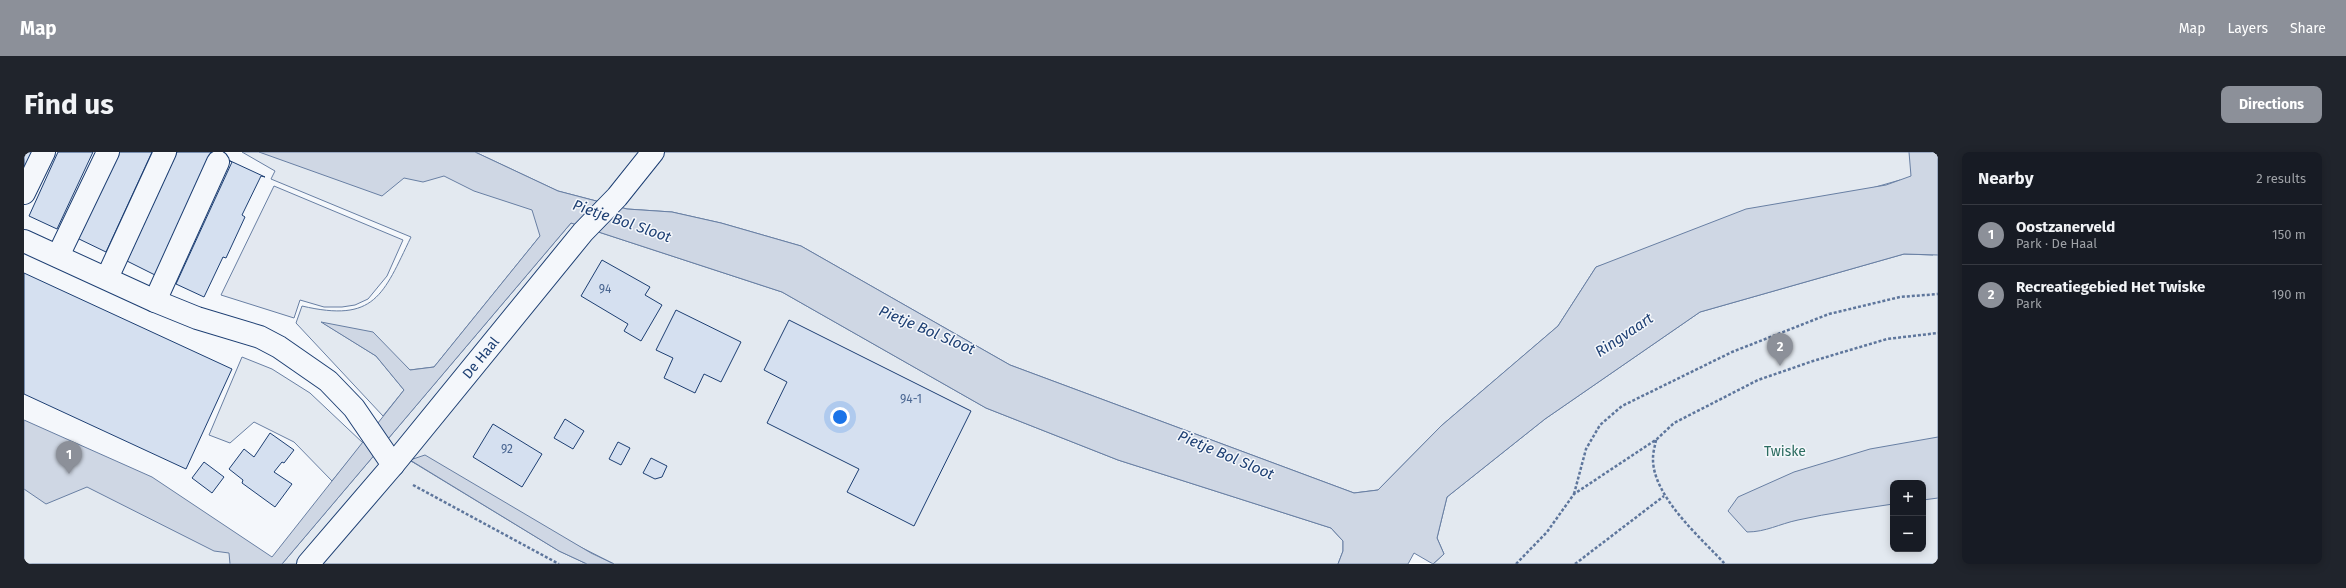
<!DOCTYPE html>
<html lang="en">
<head>
<meta charset="utf-8">
<style>
	body { margin:0; font-family:"Fira Sans",sans-serif; background:#20242c; color:#f1f3f6 }
	.controls { position:absolute; right:12px; bottom:12px; display:grid; overflow:hidden; border-radius:8px; box-shadow:0 2px 10px #0003 }
	.controls button { width:36px; height:36px; display:grid; place-items:center; padding:0; border:0; border-bottom:1px solid #363941; background:#171b24; color:#f1f3f6; font:20px sans-serif }
	.you { position:absolute; left:816px; top:265px; width:14px; height:14px; margin:-10px; border:3px solid #fff; border-radius:50%; background:#1a73e8; box-shadow:0 0 0 6px #1a73e833 }
	.badge { display:grid; place-items:center; width:26px; height:26px; border-radius:50%; background:#8c9099; color:#fff; font-size:13px; font-weight:700 }
	.pin { position:absolute; translate:-50% -33px; filter:drop-shadow(0 1px 2px #0008) }
	.pin::after { content:''; position:absolute; top:21px; width:14px; height:12px; background:inherit; clip-path:polygon(0 0,100% 0,50% 100%) }
	.list { margin:0; padding:0; list-style:none }
	h2 { display:flex; justify-content:space-between; align-items:center; height:52px; margin:0; padding:0 16px; font-size:17px }
	h2 small { font-size:13px; font-weight:400; color:#9ea1a6 }
	.list li { display:grid; grid-template-columns:26px 1fr auto; gap:12px; align-items:center; box-sizing:border-box; height:60px; padding:0 16px; border-top:1px solid #363941 }
	.list b { display:block; font-size:15px; white-space:nowrap }
	.list p { margin:0; font-size:13px; white-space:nowrap; color:#9ea1a6 }
	.list em { font-size:13px; font-style:normal; color:#9ea1a6 }
	.map { position:relative; flex:none; width:1914px; height:412px; overflow:hidden; border-radius:8px }
	header { display:flex; align-items:center; gap:24px; box-sizing:border-box; height:56px; padding:0 20px; background:#8c9099; color:#fff }
	header strong { font-size:19px }
	nav { display:flex; gap:22px; margin-inline-start:auto; font-size:14px }
	.intro { display:flex; align-items:center; justify-content:space-between; box-sizing:border-box; height:96px; padding:0 24px }
	h1 { margin:0; font-size:28px }
	.button { padding:10px 18px; border-radius:8px; background:#8c9099; color:#fff; font-size:14px; font-weight:700 }
	main { display:flex; gap:24px; padding:0 24px }
	aside { flex:1; background:#171b24; border-radius:8px; box-shadow:0 2px 10px #0003 }
	.map>svg:first-child { display:block }
	.green { fill:#e3e9f0; stroke:#687fa3; fill-rule:evenodd }
	.parking { fill:#e3e8f0; stroke:#687fa3 }
	.water { fill:#cfd7e4; stroke:#687fa3 }
	.building { fill:#d5e0f0; stroke:#1d3f73 }
	.lines { fill:none; stroke-linecap:round; stroke-linejoin:round }
	.minor-casing { stroke:#1d3f73; stroke-width:24 }
	.path { stroke:#5e769c; stroke-width:2.5; stroke-dasharray:3 2; stroke-linecap:butt }
	.minor { stroke:#f4f7fb; stroke-width:22 }
	.labels { text-anchor:middle; stroke-width:3; stroke-linejoin:round; paint-order:stroke }
	.number-label { font-size:12px; fill:#4b6792 }
	.street-label { font-size:14px; fill:#1d3f73; stroke:#f4f7fb }
	.park-label { font-size:14px; fill:#2c6c60; stroke:#f4f7fb }
	.water-label { font-size:15px; font-style:italic; fill:#1d3f73; stroke:#f4f7fb }
</style>
</head>
<body>
<header>
<strong>Map</strong>
<nav><a>Map</a><a>Layers</a><a>Share</a></nav>
</header>
<div class="intro"><h1>Find us</h1><a class="button">Directions</a></div>
<main>
<div class="map">
<svg width="1914" height="412" viewBox="0 0 1914 412">
	<rect width="100%" height="100%" fill="#f4f7fb"/>
	<path class="green" d="M218 0H447L553 52 516 84 410 215 386 218 376 210 299 171 352 204 380 238 359 264 272 171 278 154C351 171 359 143 387 85L247 27 251 19Z
		M451 0H1914V412H1409L1420 402 1413 386 1423 345 1521 267 1676 160 1880 102 1909 103 1876 28 1572 115 1534 174 1417 274 1354 338 1330 341 986 213 777 94 697 71 648 60 603 57 534 39ZM1869 331H1899V397H1869Z
		M547 71 758 140 962 256 1094 308 1307 376 1319 389V399L1314 412H590L387 309 535 399 563 412H258Z
		M218 205 248 217 286 241 339 291 308 329 270 290 230 270 206 291 185 283Z
		M0 270 230 412H0Z"/>
	<path class="parking" d="M250 34 379 88 363 124 344 147 331 153 318 155H300L276 148 270 166 197 143Z"/>
	<path class="water" d="M235 0H451L534 39 603 57 648 60 697 71 777 94 986 213 1330 341 1354 338 1417 274 1534 174 1572 115 1722 57 1862 33 1887 24 1885 0H1914V103L1880 102 1676 160 1521 267 1423 345 1413 386 1420 402 1409 412 1390 401 1384 412H1314L1319 399V389L1307 376 1094 308 962 256 758 140 547 71 258 412H206L205 401 190 399 63 335 22 352 0 337V268L128 325 248 405 380 238 352 204 297 170 349 180 386 218 410 215 516 84 508 58 450 39 420 24 399 30 380 26 358 44Z
		M1914 285V346L1899 348V331H1869V352C1837 357 1805 361 1774 368 1755 372 1742 380 1723 380L1704 359 1714 345 1770 320 1846 297Z
		M401 303 567 401 590 412H563L535 399 386 308Z"/>
	<path class="building" d="M0 0H9L0 20Z
		M34 0H69L33 77 5 64Z
		M94 0H128L82 100 53 86Z
		M153 0H187L241 25 237 24 218 63 221 65 202 106 199 105 180 145 152 132 208 10 187 0 131 123 103 109Z
		M578 108 626 135 621 143 638 153 617 189 600 179 604 172 557 144Z
		M0 121 208 217 162 317 0 242Z
		M652 158 717 190 697 230 680 222 671 241 640 226 649 206 632 198Z
		M765 168 947 259 890 374 823 340 835 317 743 271 763 230 740 218Z
		M541 267 560 279 549 297 530 286Z
		M469 272 518 302 498 335 449 305Z
		M246 281 270 298 260 311 258 310 250 320 268 332 251 355 218 331 219 328 205 317 220 297 230 305Z
		M594 290 606 296 597 313 585 307Z
		M627 306 643 314 638 325 631 327 619 321Z
		M180 310 200 325 188 341 168 326Z"/>
	<g class="lines">
		<g class="minor-casing">
			<g id="minor">
				<path d="M0 41 20 0"/>
				<path d="M0 89 131 149 173 166 236 185 255 195 304 229 330 256 369 313"/>
				<path d="M34 104 84 0"/>
				<path d="M83 126 141 0"/>
				<path d="M131 149 194 10"/>
				<path id="s1" d="M284 412 369 313 559 80 593 45 629 0"/>
			</g>
		</g>
		<path class="path" d="M1632 288C1631 294 1629 300 1629 306 1628 344 1677 386 1701 412
			M389 333 535 412
			M1550 342 1562 297 1576 273 1598 254 1708 200 1805 162 1876 145 1914 142
			M1492 412 1523 380 1550 342 1633 287 1650 271 1734 228 1789 209 1863 187 1914 181
			M1551 412 1640 344"/>
		<use href="#minor" class="minor"/>
	</g>
	<g class="labels">
		<g class="number-label">
			<text x="581" y="141">94</text>
			<text x="887" y="251">94-1</text>
			<text x="483" y="301">92</text>
		</g>
		<g class="street-label">
			<text dy="5" stroke="none"><textPath href="#s1" startOffset="269">De Haal</textPath></text>
		</g>
		<g class="park-label">
			<text x="1761" y="304">Twiske</text>
		</g>
		<g class="water-label">
			<text transform="translate(598 69) rotate(19)" y="5">Pietje Bol Sloot</text>
			<text transform="translate(903 178) rotate(23)" y="5">Pietje Bol Sloot</text>
			<text transform="translate(1600 183) rotate(-34)" y="5">Ringvaart</text>
			<text transform="translate(1202 303) rotate(23)" y="5">Pietje Bol Sloot</text>
		</g>
	</g>
</svg>
<div class="controls">
<button>+</button>
<button>−</button>
</div>
<div class="you"></div>
<div class="pin badge" style="left:45px;top:322px">1</div>
<div class="pin badge" style="left:1756px;top:214px">2</div>
</div>
<aside>
<h2>Nearby<small>2 results</small></h2>
<ul class="list">
<li><span class="badge">1</span><div><b>Oostzanerveld</b><p>Park · De Haal</p></div><em>150 m</em></li>
<li><span class="badge">2</span><div><b>Recreatiegebied Het Twiske</b><p>Park</p></div><em>190 m</em></li>
</ul>
</aside>
</main>
</body>
</html>
